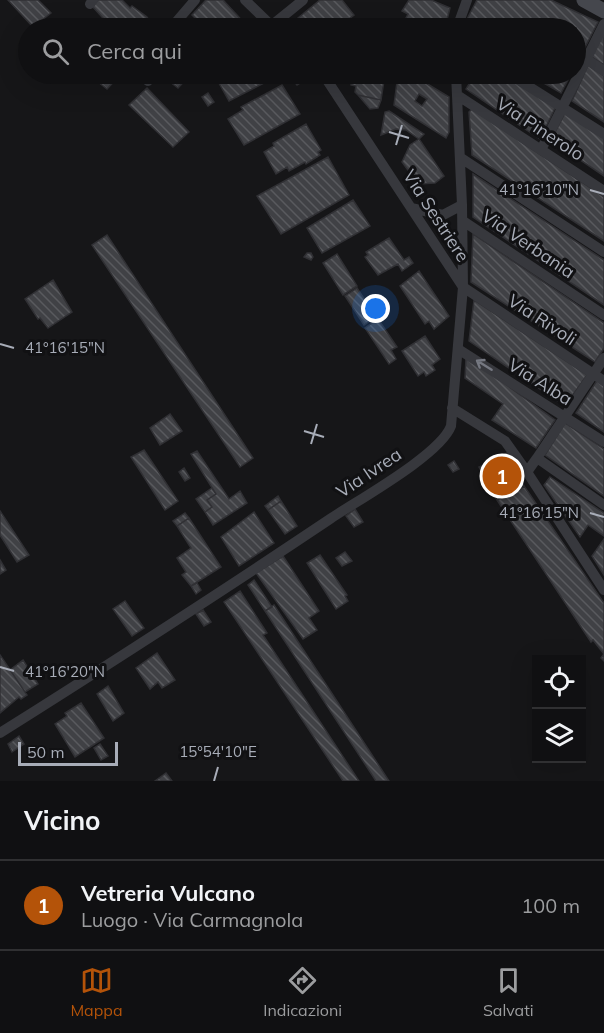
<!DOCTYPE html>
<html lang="it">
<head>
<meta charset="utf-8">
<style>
	body { margin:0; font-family:Mulish,sans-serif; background:#19191b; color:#f1f3f6 }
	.controls { position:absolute; right:18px; bottom:18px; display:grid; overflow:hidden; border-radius:0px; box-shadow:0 6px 24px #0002 }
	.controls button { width:54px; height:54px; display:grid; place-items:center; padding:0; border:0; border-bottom:2px solid #303032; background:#101012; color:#f1f3f6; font:30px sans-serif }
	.scale { position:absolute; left:18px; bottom:15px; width:100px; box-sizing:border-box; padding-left:6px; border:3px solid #a8adb8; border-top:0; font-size:16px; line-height:21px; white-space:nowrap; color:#a8adb8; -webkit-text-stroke:4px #111113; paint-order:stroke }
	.you { position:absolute; left:376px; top:309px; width:21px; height:21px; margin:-15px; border:4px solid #fff; border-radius:50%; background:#1a73e8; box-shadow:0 0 0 9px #1a73e833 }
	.badge { display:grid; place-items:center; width:39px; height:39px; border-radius:50%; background:#b45309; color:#fff; font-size:20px; font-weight:700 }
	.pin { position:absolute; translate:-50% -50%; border:3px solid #fff; box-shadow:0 2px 6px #0006 }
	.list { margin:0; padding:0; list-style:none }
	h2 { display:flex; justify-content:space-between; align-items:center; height:78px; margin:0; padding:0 24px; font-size:26px }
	h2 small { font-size:20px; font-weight:400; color:#9c9d9f }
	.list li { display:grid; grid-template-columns:39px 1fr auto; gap:18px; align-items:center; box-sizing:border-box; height:90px; padding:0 24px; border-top:2px solid #303032 }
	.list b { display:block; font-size:22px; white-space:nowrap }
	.list p { margin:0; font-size:20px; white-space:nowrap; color:#9c9d9f }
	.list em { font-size:20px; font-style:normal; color:#9c9d9f }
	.icon { flex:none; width:33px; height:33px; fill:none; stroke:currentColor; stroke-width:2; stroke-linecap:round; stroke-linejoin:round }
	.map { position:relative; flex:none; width:604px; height:781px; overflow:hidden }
	.search { position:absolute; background:#101012; box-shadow:0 6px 24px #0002; left:18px; right:18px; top:18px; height:66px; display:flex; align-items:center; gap:15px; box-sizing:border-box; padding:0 21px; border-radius:33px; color:#9c9d9f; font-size:22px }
	.sheet { height:168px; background:#101012 }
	nav { display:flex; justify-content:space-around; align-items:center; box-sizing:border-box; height:84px; border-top:2px solid #303032; background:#101012; font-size:16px; color:#9c9d9f }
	nav a { display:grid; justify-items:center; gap:3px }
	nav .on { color:#b45309 }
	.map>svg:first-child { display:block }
	.building { fill:url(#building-back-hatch); stroke:#303034; stroke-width:1.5; fill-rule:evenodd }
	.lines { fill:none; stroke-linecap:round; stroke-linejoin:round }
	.street { stroke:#37383d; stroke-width:10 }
	.secondary { stroke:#45474d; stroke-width:15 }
	.oneway { stroke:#757881 }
	.ticks { fill:none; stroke:#a8adb8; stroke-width:2 }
	.labels { text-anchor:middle; stroke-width:6; stroke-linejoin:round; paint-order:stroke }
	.street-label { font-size:18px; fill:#a8adb8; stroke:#111113 }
	.ticks-label { font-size:15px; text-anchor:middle; fill:#a8adb8; stroke:#111113; stroke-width:6; stroke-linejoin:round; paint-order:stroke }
</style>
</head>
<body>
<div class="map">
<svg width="604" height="781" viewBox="0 0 604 781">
	<defs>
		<pattern id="building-back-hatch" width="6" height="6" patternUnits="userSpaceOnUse" patternTransform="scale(1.5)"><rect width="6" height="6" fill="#404145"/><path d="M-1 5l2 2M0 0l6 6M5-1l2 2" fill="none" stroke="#595a5e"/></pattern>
	</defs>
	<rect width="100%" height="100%" fill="#161618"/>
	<path class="building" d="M8 0H38L51 13 33 27Z
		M98 0H122L130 8 132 6 147 17 149 20 147 23 150 27 112 28 92 6Z
		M206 0H223L249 28H205L192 15Z
		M320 0H342L354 15 337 28H298L293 22Z
		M409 0H431L450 8 445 28H401L408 14 402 11Z
		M477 0H551L598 22 576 65V28H465L466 21Z
		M604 31V65L592 57Z
		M588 65 604 76V122L572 101Z
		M88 74H121L107 89Z
		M160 74H191L178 88Z
		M218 74H266L270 80 229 101 215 76Z
		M266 74H275L277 76 270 80Z
		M293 74 300 83 297 85 289 75Z
		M352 74H385L381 100 358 95 355 92 356 86 351 85Z
		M398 74H411L449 97V132L446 138 394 105ZM419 94 427 99 422 106 415 101Z
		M475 74H506L557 104 540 139 466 89Z
		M528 74H571L561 93Z
		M282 85 300 114 244 145 228 119 243 110 241 107Z
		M147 88 189 132 173 147 129 105Z
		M208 93 214 102 208 106 202 97Z
		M358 95 381 100 378 108 370 109Z
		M472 109 604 197V241L472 155 469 112Z
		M389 111 424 134 419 139 406 130 396 129 381 135 385 112Z
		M566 111 604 135V176L551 140Z
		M306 124 321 150 318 152 320 155 306 164 305 162 289 171 287 167 276 174 264 152 274 146 273 143Z
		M419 139 444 176 435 183 418 184 402 162 410 145Z
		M328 157 349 195 281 234 257 196Z
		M473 174 604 260V305L473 217Z
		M353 200 370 226 322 253 307 228Z
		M473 234 604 323V348L595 362 471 282Z
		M107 235 253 458 240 467 92 245Z
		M389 238 404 260 409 257 413 263 402 271 398 264 378 275 365 257 368 255 366 252Z
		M307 253H311L313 257 311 260 304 257Z
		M337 254 357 286 343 295 323 263Z
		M419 271 449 316 434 329 429 321 425 324 400 286Z
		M53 280 72 312 48 328 40 318 38 319 25 299Z
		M357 288 376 317 364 325 345 296Z
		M474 300 587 375 565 406 469 341Z
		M378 319 397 347 391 350 396 359 389 364 365 328Z
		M425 336 440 359 432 365 435 370 426 376 424 372 418 376 402 351Z
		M468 357 555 420 536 448 492 420 503 404 465 378 466 358Z
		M598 379 604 384V432L576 413Z
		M170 414 182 431 160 445 150 428Z
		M565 423 604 449V496L545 455Z
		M144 450 178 501 165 510 131 457Z
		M197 451 229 499 240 491 247 503 213 525 205 512 212 507 207 500 216 494 191 454Z
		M507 453 524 486 497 500 479 467Z
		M454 461 459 469 453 472 448 465Z
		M184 468 190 478 185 481 179 472Z
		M550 477 604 513V536L588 525 580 537 544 485Z
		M524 486 604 603V661L601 658 604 654 593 640 591 642 497 500Z
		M212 488 216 494 207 500 212 507 205 512 196 499Z
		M278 496 281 501 268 510 265 506Z
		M281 501 297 526 285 534 268 510Z
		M355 509 363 522 354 527 346 516Z
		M0 511 29 555 17 562 0 535Z
		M254 512 274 543 239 566 221 537Z
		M185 513 189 518 177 526 173 521Z
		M189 518 221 567 191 586 182 575 186 572 177 558 191 548 177 526Z
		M604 539V575L592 556Z
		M345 552 352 561 342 566 336 558Z
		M320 555 347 595 345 596 348 601 336 609 307 563Z
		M283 556 319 611 309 618 317 630 303 639 256 573Z
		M0 560 6 570 0 574Z
		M254 580 272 607 265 611 248 585Z
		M197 583 201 590 196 594 191 586Z
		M240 591 267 633 263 635 359 781H343L224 602Z
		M125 601 144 628 132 636 113 609Z
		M274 605 329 689 389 781H376L265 611Z
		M203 610 211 622 204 626 196 614Z
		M157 653 175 680 162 688 158 682 150 689 136 668Z
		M0 655 27 695 21 699 19 697 0 713Z
		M23 660 38 684 25 692 10 670Z
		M108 686 124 713 113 721 97 694Z
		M81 703 104 738 75 757 55 724 67 716 65 713Z
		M19 736 24 744 12 752 8 744Z
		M100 744 108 756 101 760 94 748Z
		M166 773 172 781H155Z"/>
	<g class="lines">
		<path class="street" d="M245 0 274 28
			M90 4 93 0
			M84 24 89 28
			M271 26 303 0
			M171 28 195 0
			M457 28 467 0
			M586 59 604 71
			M140 74 148 81
			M323 74 463 287 604 381
			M509 74 604 134
			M457 95 604 191
			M541 150 604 24
			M461 158 604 252
			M411 208 443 215 462 205
			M463 221 604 315
			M458 349 604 442
			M452 408 505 441 527 472 537 458 604 505
			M537 458 604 358
			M527 472 604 590
			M0 733C111 663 221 592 330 519 358 500 440 455 451 426L463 287 462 205 456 74"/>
		<path class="secondary" d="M584 0 604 11"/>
	</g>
	<defs><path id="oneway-shaft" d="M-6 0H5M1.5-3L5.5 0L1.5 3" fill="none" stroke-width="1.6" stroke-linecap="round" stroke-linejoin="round" transform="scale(1.5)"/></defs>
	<use class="oneway" href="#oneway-shaft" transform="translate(484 365) rotate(-148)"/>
	<path class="ticks" d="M389 132 409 138M396 145 402 125M590 190 604 194M0 344 14 348M304 431 324 437M311 444 317 424M590 513 604 517M0 667 14 671M214 781 218 767"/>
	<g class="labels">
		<g class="street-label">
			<text transform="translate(540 129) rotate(33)" y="6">Via Pinerolo</text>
			<text transform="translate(436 216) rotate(57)" y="6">Via Sestriere</text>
			<text transform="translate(528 244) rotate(34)" y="6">Via Verbania</text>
			<text transform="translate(542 320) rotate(33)" y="6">Via Rivoli</text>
			<text transform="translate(540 382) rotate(32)" y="6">Via Alba</text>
			<text transform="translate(369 473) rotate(-34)" y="6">Via Ivrea</text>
		</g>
	</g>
	<g class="ticks-label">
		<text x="539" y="195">41°16'10"N</text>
		<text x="65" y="353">41°16'15"N</text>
		<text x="539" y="518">41°16'15"N</text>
		<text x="65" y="677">41°16'20"N</text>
		<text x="218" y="757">15°54'10"E</text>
	</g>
</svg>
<div class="controls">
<button><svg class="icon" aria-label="locate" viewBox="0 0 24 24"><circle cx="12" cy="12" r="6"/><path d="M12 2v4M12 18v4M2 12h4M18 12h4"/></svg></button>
<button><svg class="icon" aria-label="layers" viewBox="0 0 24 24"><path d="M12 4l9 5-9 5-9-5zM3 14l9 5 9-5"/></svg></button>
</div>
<div class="scale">50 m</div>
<div class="you"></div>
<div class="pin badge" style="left:502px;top:476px">1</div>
<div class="search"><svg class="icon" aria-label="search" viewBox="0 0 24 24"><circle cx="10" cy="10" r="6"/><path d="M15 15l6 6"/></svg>Cerca qui</div>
</div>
<section class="sheet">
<h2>Vicino<small></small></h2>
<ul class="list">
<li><span class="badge">1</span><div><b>Vetreria Vulcano</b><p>Luogo · Via Carmagnola</p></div><em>100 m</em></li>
</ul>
</section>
<nav>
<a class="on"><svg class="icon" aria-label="map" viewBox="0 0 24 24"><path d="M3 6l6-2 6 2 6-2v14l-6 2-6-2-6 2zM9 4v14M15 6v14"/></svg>Mappa</a>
<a><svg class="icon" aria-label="directions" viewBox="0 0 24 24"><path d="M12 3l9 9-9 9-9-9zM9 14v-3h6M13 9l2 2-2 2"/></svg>Indicazioni</a>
<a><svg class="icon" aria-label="saved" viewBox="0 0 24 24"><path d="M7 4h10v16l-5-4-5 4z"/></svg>Salvati</a>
</nav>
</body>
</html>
